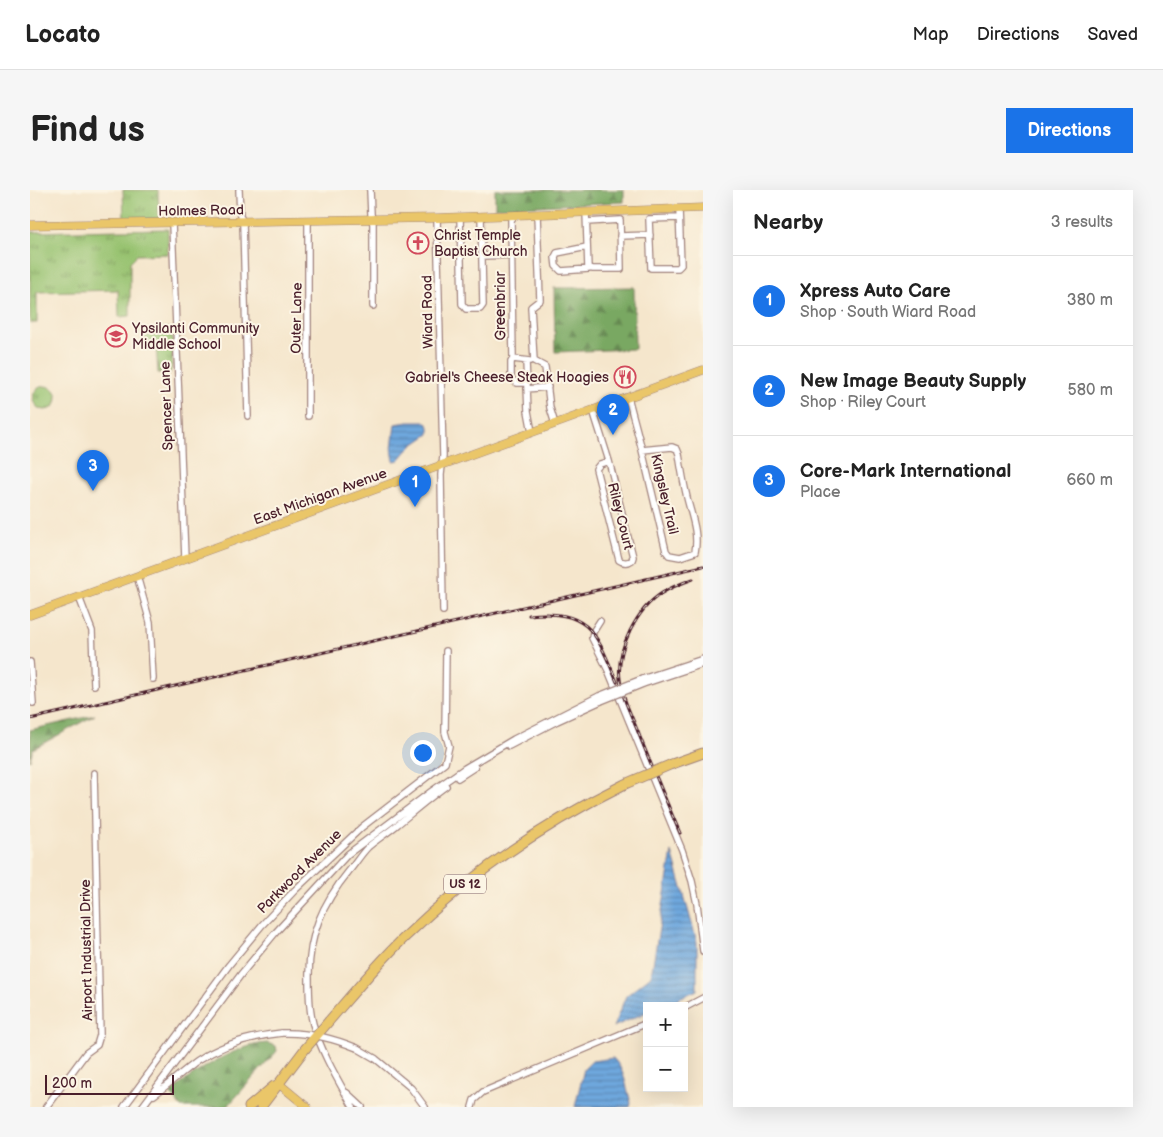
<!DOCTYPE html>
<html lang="en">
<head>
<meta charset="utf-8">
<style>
	body { margin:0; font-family:"Balsamiq Sans",sans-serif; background:#f6f6f6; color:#222 }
	.controls { position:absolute; right:15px; bottom:15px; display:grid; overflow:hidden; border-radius:0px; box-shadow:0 5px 20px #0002 }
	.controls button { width:45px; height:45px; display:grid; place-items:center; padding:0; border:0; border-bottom:1px solid #e0e0e0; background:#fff; color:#222; font:25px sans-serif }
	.scale { position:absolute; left:15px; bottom:12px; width:129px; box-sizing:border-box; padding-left:5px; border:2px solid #4a1f2b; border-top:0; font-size:14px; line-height:18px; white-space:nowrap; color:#4a1f2b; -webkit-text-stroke:4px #fcf5e5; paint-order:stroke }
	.you { position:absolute; left:392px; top:562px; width:18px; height:18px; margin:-12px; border:4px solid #fff; border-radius:50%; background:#1a73e8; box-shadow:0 0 0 8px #1a73e833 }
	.badge { display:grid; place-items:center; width:32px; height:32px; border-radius:50%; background:#1a73e8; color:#fff; font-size:16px; font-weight:700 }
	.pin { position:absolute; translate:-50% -41px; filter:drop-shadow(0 1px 2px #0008) }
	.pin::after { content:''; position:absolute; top:26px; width:18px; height:15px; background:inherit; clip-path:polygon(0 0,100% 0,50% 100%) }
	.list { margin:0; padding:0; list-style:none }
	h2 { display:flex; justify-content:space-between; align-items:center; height:65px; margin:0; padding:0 20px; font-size:21px }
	h2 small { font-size:16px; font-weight:400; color:#767676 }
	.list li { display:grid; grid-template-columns:32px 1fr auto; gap:15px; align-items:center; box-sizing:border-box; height:90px; padding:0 20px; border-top:1px solid #e0e0e0 }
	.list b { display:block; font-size:19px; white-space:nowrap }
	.list p { margin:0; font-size:16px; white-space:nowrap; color:#767676 }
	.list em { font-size:16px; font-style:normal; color:#767676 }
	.map { position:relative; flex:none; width:673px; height:917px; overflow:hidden; border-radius:0px }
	header { display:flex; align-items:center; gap:30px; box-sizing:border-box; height:70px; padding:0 25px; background:#fff; border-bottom:1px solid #e0e0e0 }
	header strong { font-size:24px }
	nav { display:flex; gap:28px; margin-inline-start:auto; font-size:18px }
	.intro { display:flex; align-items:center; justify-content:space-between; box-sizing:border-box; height:120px; padding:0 30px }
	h1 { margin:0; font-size:35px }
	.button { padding:12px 22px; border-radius:0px; background:#1a73e8; color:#fff; font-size:18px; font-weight:700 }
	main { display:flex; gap:30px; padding:0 30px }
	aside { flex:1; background:#fff; border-radius:0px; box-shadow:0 5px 20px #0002 }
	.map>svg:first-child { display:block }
	.grass { fill:url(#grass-tufts); stroke:#70704d }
	.forest { fill:url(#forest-firs); stroke:#626446 }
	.water { fill:url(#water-rules); stroke:#5c6384 }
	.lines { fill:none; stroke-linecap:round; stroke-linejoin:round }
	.minor-casing { stroke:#a0827c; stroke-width:8 }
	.major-casing { stroke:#a0827c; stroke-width:9 }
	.highway-casing { stroke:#a0827c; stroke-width:11 }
	.minor { stroke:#fff; stroke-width:5.5 }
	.major { stroke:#eac669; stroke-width:8 }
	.highway { stroke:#eac669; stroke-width:9 }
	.rail-casing { stroke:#4a1f2b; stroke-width:3 }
	.rail { stroke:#fcf5e5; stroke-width:1; stroke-dasharray:4; stroke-linecap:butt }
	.minor-bridge-casing { stroke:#a0827c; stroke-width:8; stroke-linecap:butt }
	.highway-bridge-casing { stroke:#a0827c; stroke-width:11; stroke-linecap:butt }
	.minor-bridge { stroke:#fff; stroke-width:5.5 }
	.highway-bridge { stroke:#eac669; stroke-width:9 }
	.labels { text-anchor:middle; stroke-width:4; stroke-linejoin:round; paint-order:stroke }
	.shield { fill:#fcf5e5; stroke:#7f5f63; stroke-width:1 }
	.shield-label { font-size:12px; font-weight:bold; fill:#4a1f2b }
	.street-label { font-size:14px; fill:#4a1f2b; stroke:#fcf5e5 }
	.poi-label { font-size:14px; fill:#4a1f2b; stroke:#fcf5e5; text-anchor:start }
</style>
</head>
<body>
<header>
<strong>Locato</strong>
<nav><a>Map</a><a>Directions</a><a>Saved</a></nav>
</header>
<div class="intro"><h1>Find us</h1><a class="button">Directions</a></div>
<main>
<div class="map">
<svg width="673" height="917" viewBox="0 0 673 917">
	<defs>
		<pattern id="grass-tufts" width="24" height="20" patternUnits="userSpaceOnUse" patternTransform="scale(1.25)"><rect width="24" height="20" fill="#97c26f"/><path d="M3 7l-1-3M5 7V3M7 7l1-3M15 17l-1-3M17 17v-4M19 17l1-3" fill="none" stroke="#7d9d5b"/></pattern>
		<pattern id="forest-firs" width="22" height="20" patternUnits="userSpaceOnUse" patternTransform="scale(1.25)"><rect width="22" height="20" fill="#79a862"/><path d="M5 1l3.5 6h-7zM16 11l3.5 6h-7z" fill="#658851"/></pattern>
		<pattern id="water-rules" width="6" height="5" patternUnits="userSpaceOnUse" patternTransform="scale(1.25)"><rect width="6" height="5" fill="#6ea7dd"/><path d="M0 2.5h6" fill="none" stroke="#5c87b3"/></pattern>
	</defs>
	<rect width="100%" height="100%" fill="#fcf5e5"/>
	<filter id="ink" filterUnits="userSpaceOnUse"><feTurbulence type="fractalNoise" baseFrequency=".02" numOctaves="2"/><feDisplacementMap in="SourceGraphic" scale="10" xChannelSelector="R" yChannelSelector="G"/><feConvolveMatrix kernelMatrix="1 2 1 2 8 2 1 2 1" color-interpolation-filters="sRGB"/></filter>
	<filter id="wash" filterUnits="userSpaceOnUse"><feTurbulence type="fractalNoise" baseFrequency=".0096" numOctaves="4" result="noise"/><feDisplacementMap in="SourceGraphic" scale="20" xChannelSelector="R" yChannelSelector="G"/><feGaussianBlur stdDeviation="1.12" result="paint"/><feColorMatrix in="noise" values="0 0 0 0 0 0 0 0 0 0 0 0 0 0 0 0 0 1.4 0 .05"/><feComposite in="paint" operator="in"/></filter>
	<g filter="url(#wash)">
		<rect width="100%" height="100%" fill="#f5e6cc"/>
		<path class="grass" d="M93 0H128L129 29 94 30Z
			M138 39V64L107 65 100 72V126L89 127 88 100 7 102V133H0V42Z
			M141 138C144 152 144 169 140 183H128L126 155H112V144L107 143 108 139Z
			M3 208a12 12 0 1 1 24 0a12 12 0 1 1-24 0Z"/>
		<path class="forest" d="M465 0H594V12L465 18Z
			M604 97 605 159 525 162 524 98Z
			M65 525 3 559 0 570V540Z
			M237 853 246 856 247 861 197 917H151L140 903C164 882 205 855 237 853Z"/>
		<path class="water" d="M378 232H397L399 237V244L380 257 369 270 364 271 362 259 365 234Z
			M642 662 667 752V800L631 816H617V822L583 837 596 806 621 786Z
			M583 868C595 880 596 897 601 913L600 917H545L554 879 562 871Z"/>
	</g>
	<g filter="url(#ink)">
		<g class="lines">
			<g class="minor-casing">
				<path id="minor" d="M209 0 210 26 213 32 218 226
					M340 0 341 24 343 34V116
					M649 19 651 75 648 78H621L619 29 649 28
					M556 22 558 78 563 79H591L590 30 557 32
					M507 24 510 110 501 117 504 171 515 177 520 218 525 234
					M485 25 481 30 483 169 481 172V189L487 193H497
					M430 27 432 114 436 119H450L453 115 451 26
					M407 28 413 266 411 285 413 421
					M142 33 155 368
					M590 46 620 45
					M557 57 527 63 525 67 526 76 531 81 559 79
					M452 66 482 65
					M483 169 500 171
					M496 171 498 221 502 242
					M497 199 518 197
					M598 207 612 260
					M563 220 579 271 603 367 602 370C598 373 593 373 589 370L566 279 570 274 579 271
					M278 226V30
					M642 257 647 259 649 264C651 277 653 290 656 303 660 323 669 341 665 362L650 367 639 365 636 361 612 260Z
					M107 386 120 432 123 489
					M49 407 62 441 64 495
					M570 431 563 442 562 448 578 480 652 660 662 691 667 714 673 761
					M0 472 3 513
					M612 489 673 469
					M613 494 673 474
					M479 556 527 531 571 511
					M428 588 445 577
					M654 818 673 808
					M327 858 346 869 381 898 395 917
					M317 903 332 917
					M124 905C139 894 152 882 167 871 193 854 222 846 252 843
					M16 917 56 863 67 855 70 845 64 583
					M94 917 199 775 232 735 265 700 332 637 415 573 419 556 415 542 416 461
					M112 917 212 783 246 742 318 664 402 601 435 578 484 549 569 506
					M323 917C308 890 292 864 283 834 279 820 279 804 279 789 278 746 292 714 319 681 325 674 331 664 338 657 347 649 359 642 368 634 384 621 399 608 416 596
					M442 917 444 910 453 902 617 833"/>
			</g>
			<g class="major-casing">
				<path id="major" d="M0 35 407 28 673 18
					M0 425 673 180
					M248 893 277 917"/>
			</g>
			<g class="highway-casing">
				<path id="highway" d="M642 574 673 563
					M299 831C324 802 348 773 375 747 440 684 514 634 595 594
					M219 917 244 896
					M231 917 275 859"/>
			</g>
			<use href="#minor" class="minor"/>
			<use href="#major" class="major"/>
			<use href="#highway" class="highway"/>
			<g class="rail-casing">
				<path id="rail" d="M499 425C559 419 566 442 587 492
					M0 529 673 376
					M650 643C636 611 623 579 610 547 603 528 592 509 590 489 586 459 607 419 632 403 641 397 652 393 663 389"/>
			</g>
			<use href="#rail" class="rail"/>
			<g class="minor-bridge-casing">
				<path id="minor-bridge" d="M569 506 612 489
					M571 511 613 494
					M252 843C278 842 303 848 327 858"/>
			</g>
			<g class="highway-bridge-casing">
				<path id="highway-bridge" d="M595 594 642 574
					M275 859 299 831"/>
			</g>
			<use href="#minor-bridge" class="minor-bridge"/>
			<use href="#highway-bridge" class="highway-bridge"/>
		</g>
	</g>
	<defs>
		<g id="church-ring" transform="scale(1.125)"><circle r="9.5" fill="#fcf5e5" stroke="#d1495b" stroke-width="1.5"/><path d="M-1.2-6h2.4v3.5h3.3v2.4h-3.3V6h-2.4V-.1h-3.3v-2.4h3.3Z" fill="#d1495b"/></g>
		<g id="school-ring" transform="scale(1.125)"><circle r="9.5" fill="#fcf5e5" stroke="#d1495b" stroke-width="1.5"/><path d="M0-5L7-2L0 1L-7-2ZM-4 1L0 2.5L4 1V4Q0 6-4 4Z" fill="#d1495b"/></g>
		<g id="restaurant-ring" transform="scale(1.125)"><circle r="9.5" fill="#fcf5e5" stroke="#d1495b" stroke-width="1.5"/><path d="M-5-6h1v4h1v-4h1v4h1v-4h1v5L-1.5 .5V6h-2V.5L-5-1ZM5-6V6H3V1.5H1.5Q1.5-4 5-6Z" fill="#d1495b"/></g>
	</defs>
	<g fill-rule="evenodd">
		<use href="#church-ring" x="388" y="53"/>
		<use href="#school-ring" x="86" y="146"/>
		<use href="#restaurant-ring" x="595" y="187"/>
	</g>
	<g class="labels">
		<rect class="shield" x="414" y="684.5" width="42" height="19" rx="4"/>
		<g class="shield-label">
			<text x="435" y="698">US 12</text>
		</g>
		<g class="street-label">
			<text transform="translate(171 20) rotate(-1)" y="5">Holmes Road</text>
			<text transform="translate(470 116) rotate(-90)" y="5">Greenbriar</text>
			<text transform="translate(397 122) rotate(-91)" y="5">Wiard Road</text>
			<text transform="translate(266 128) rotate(-89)" y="5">Outer Lane</text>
			<text transform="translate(136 216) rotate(-92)" y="5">Spencer Lane</text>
			<text transform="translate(635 304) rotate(77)" y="5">Kingsley Trail</text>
			<text transform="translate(290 306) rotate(-20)" y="5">East Michigan Avenue</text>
			<text transform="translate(591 326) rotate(76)" y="5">Riley Court</text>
			<text transform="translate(269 681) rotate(-45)" y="5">Parkwood Avenue</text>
			<text transform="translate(56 760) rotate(-91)" y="5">Airport Industrial Drive</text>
		</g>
		<g class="poi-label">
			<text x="404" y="50">Christ Temple<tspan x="404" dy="16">Baptist Church</tspan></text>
			<text x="102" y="143">Ypsilanti Community<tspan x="102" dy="16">Middle School</tspan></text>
			<text x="579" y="192" text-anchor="end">Gabriel's Cheese Steak Hoagies</text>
		</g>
	</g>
</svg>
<div class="controls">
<button>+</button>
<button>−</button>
</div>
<div class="scale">200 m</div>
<div class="you"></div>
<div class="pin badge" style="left:385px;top:317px">1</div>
<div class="pin badge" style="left:583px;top:245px">2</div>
<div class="pin badge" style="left:63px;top:301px">3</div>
</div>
<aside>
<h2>Nearby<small>3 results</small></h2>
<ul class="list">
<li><span class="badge">1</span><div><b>Xpress Auto Care</b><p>Shop · South Wiard Road</p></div><em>380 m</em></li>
<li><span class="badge">2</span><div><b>New Image Beauty Supply</b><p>Shop · Riley Court</p></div><em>580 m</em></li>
<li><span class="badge">3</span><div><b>Core-Mark International</b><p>Place</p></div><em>660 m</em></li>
</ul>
</aside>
</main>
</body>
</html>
